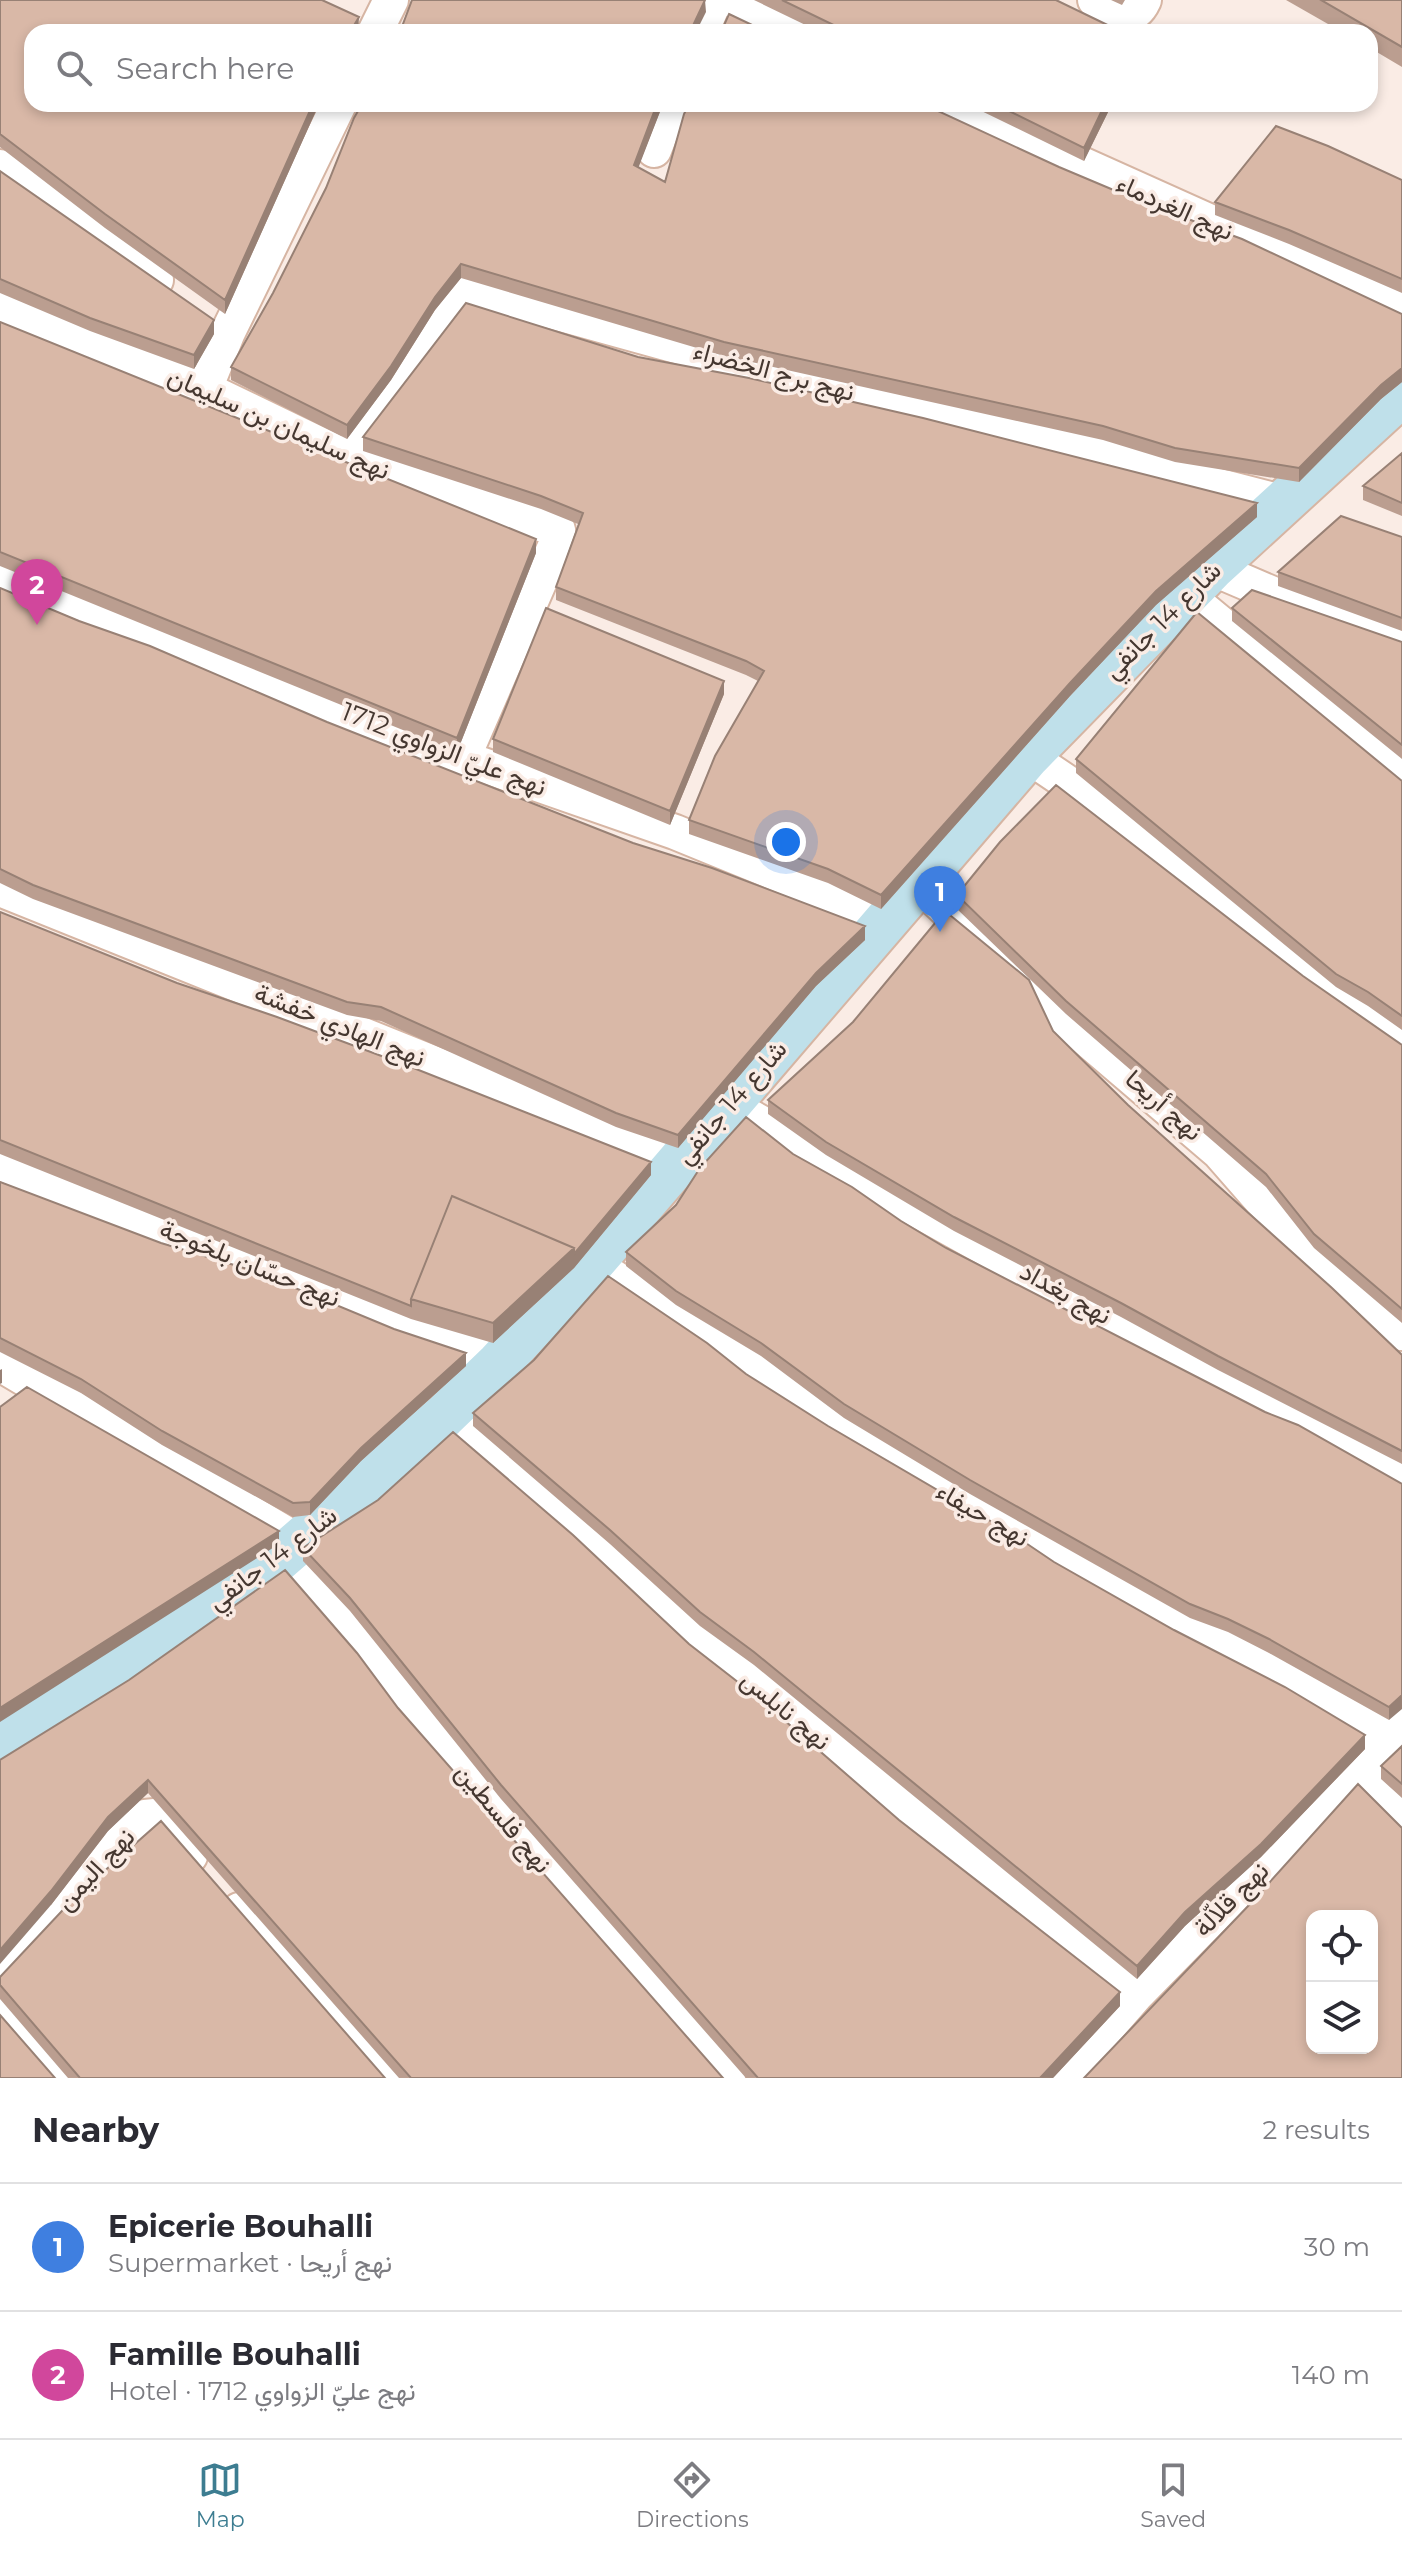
<!DOCTYPE html>
<html lang="en">
<head>
<meta charset="utf-8">
<style>
	body { margin:0; font-family:Montserrat,Vazirmatn,sans-serif; background:#f7f7f7; color:#2b2b33 }
	.controls { position:absolute; right:24px; bottom:24px; display:grid; overflow:hidden; border-radius:16px; box-shadow:0 4px 12px #0003 }
	.controls button { width:72px; height:72px; display:grid; place-items:center; padding:0; border:0; border-bottom:2px solid #e1e1e2; background:#fff; color:#2b2b33; font:40px sans-serif }
	.you { position:absolute; left:786px; top:842px; width:28px; height:28px; margin:-20px; border:6px solid #fff; border-radius:50%; background:#1a73e8; box-shadow:0 0 0 12px #1a73e833 }
	.badge { display:grid; place-items:center; width:52px; height:52px; border-radius:50%; background:#3d7d91; color:#fff; font-size:26px; font-weight:700 }
	.pin { position:absolute; translate:-50% -66px; filter:drop-shadow(0 2px 4px #0008) }
	.pin::after { content:''; position:absolute; top:42px; width:28px; height:24px; background:inherit; clip-path:polygon(0 0,100% 0,50% 100%) }
	.list { margin:0; padding:0; list-style:none }
	h2 { display:flex; justify-content:space-between; align-items:center; height:104px; margin:0; padding:0 32px; font-size:34px }
	h2 small { font-size:26px; font-weight:400; color:#7c7c81 }
	.list li { display:grid; grid-template-columns:52px 1fr auto; gap:24px; align-items:center; box-sizing:border-box; height:128px; padding:0 32px; border-top:2px solid #e1e1e2 }
	.list b { display:block; font-size:30px; white-space:nowrap }
	.list p { margin:0; font-size:26px; white-space:nowrap; color:#7c7c81 }
	.list em { font-size:26px; font-style:normal; color:#7c7c81 }
	.icon { flex:none; width:44px; height:44px; fill:none; stroke:currentColor; stroke-width:2; stroke-linecap:round; stroke-linejoin:round }
	.map { position:relative; flex:none; width:1402px; height:2078px; overflow:hidden }
	.search { position:absolute; background:#fff; box-shadow:0 4px 12px #0003; left:24px; right:24px; top:24px; height:88px; display:flex; align-items:center; gap:20px; box-sizing:border-box; padding:0 28px; border-radius:24px; color:#7c7c81; font-size:30px }
	.sheet { height:360px; background:#fff }
	nav { display:flex; justify-content:space-around; align-items:center; box-sizing:border-box; height:112px; border-top:2px solid #e1e1e2; background:#fff; font-size:22px; color:#7c7c81 }
	nav a { display:grid; justify-items:center; gap:4px }
	nav .on { color:#3d7d91 }
	.map>svg:first-child { display:block }
	.lines { fill:none; stroke-linecap:round; stroke-linejoin:round }
	.street-casing { stroke:#d6b5a3; stroke-width:38 }
	.secondary-casing { stroke:#d6b5a3; stroke-width:48 }
	.street { stroke:#fff; stroke-width:34 }
	.secondary { stroke:#bfe0ea; stroke-width:44 }
	.wall { fill:#bb9e90 }
	.shaded-wall { fill:#988175 }
	.building { fill:#d9b8a7; stroke:#988175; stroke-width:2; fill-rule:evenodd }
	.labels { text-anchor:middle; stroke-width:7; stroke-linejoin:round; paint-order:stroke }
	.street-label { font-size:26px; fill:#453730; stroke:#faece5 }
</style>
</head>
<body>
<div class="map">
<svg width="1402" height="2078" viewBox="0 0 1402 2078">
	<rect width="100%" height="100%" fill="#faece5"/>
	<g class="lines">
		<g class="street-casing">
			<path id="street" d="M733 0 800 32
				M1095 0C1115 9 1132 26 1144 0
				M375 32 391 0
				M701 32 715 0
				M948 104 1402 308
				M654 150 672 104
				M0 167 156 280
				M0 307 205 389 348 458 558 530 559 537 463 758
				M205 389 228 332 339 104
				M348 458 455 293 470 289 713 356 1285 503
				M1212 568 1364 633 1402 644
				M0 575 463 758 675 832 890 920
				M1185 594 1402 774
				M1028 756 1133 827 1331 991 1402 1039
				M919 884 1061 1017 1219 1152 1261 1200 1342 1281 1402 1333
				M0 889 679 1162
				M729 1105 1402 1481
				M0 1163 499 1363
				M592 1263 913 1473 1111 1590 1391 1734
				M0 1364 300 1542
				M444 1416 676 1618 940 1838 1136 1995
				M279 1559 318 1597 502 1817 728 2078
				M1359 1769 1402 1812
				M239 1910 387 2078
				M0 1978 80 1881 145 1817 155 1816 190 1856
				M0 2011 58 2078
				M1064 2078 1136 1995 1402 1724"/>
		</g>
		<g class="secondary-casing">
			<path id="secondary" d="M0 1742 279 1559 444 1416 499 1363 592 1263 1028 756 1212 568 1402 394"/>
		</g>
		<use href="#street" class="street"/>
		<use href="#secondary" class="secondary"/>
	</g>
	<path class="wall" d="M0 0 359 30 32 32 319 104 225 314 105 228 0 147Z
		M754 0H1056L1122 32H820Z
		M1111 0H1125L1122 5Z
		M1286 0H1402V67L1370 48V32H1342Z
		M663 104 638 167 665 182 1059 167 1402 314V382L1381 399 1299 482 1175 462 1103 440 724 356 461 278 435 310 391 380 347 439 231 380V367Z
		M967 104H1112L1084 161Z
		M0 171 214 334 194 369 90 331 0 293Z
		M1402 180V293L1289 244 1215 215V202Z
		M0 322 536 553 457 752 0 566Z
		M638 357 1257 517 1156 605 1070 696 881 909 828 883 689 834V820L758 681 746 675 556 600V587L578 524 541 509 363 451V437Z
		M1402 453V516L1363 500V486Z
		M1402 537V631L1278 586V572Z
		M0 588 327 722 865 940 816 986 678 1148 616 1127 381 1021 347 1015 33 899 0 883Z
		M1232 608 1402 642V759L1232 621Z
		M724 694 670 825 493 752V739Z
		M1076 759 1402 781V1030L1368 1006 1336 987 1076 773Z
		M957 895 1303 976 1402 1045V1323L1314 1248 1266 1187 1066 1014 957 909Z
		M0 912 651 1175 574 1268 493 1343 411 1319 0 1154Z
		M1053 1031 1128 1105 1402 1355V1464L1218 1370 1121 1317 954 1231 826 1155 768 1114V1100Z
		M793 1154 901 1221 946 1248 1402 1484 1389 1720 1269 1653 1228 1632 1190 1618 970 1494 844 1418 761 1356 676 1305 626 1266V1252Z
		M0 1182 466 1366 361 1461 310 1515 293 1517 162 1445 81 1393 0 1352Z
		M746 1374 828 1426 1365 1749 1261 1857 1185 1926 1137 1979 754 1665 700 1626 610 1544 473 1426V1413Z
		M303 1548 689 1644 1120 2006 1053 2078H746L501 1799 350 1611 303 1561Z
		M398 1708 723 2078H399L148 1793 108 1831 51 1905 0 1760Z
		M1402 1746V1798L1381 1779V1766Z
		M0 1977 385 2078H68L0 1999Z"/>
	<path class="shaded-wall" d="M705 0 706 12 696 32H690Z
		M359 17 358 32H350Z
		M313 104H319L225 314V300Z
		M657 104H663L634 179V165Z
		M1105 104H1112L1084 161V148Z
		M461 264V278L435 310 391 380 347 439V425L435 297Z
		M214 320V334L194 369V355Z
		M1402 368V382L1381 399 1299 482V468L1381 385Z
		M1257 503V517L1156 605 1070 696 881 909V895L1070 683 1156 591Z
		M536 539V553L457 752V738Z
		M724 681V694L670 825V811Z
		M865 926V940L816 986 678 1148V1135L816 973Z
		M651 1162V1175L574 1268 493 1343V1323Z
		M466 1353V1366L361 1461 310 1515V1502L361 1448Z
		M2 1369V1383L0 1384V1370Z
		M279 1531V1544L0 1722V1708Z
		M1402 1695V1709L1389 1720V1707Z
		M1365 1735V1749L1261 1857 1185 1926 1137 1979V1966L1185 1912Z
		M148 1780V1793L108 1831 51 1905 0 1964V1950L108 1817Z
		M1120 1992V2006L1053 2078H1040Z"/>
	<path class="building" d="M0 0H322L359 17 350 32H32V104H313L225 300 105 214 0 134Z
		M412 0H705L690 32H400Z
		M782 0H1056L1122 32H848Z
		M1321 0H1402V47Z
		M729 14 767 32H721Z
		M362 104H657L634 165 665 182 684 114 689 104H923L1059 167 1142 202 1242 239 1402 314V368L1381 385 1299 468 1175 448 1103 426 724 342 461 264 435 297 391 366 347 425 231 367 273 293 326 188 354 118Z
		M995 104H1105L1084 148Z
		M1276 126 1328 146 1402 180V279L1289 230 1215 202Z
		M0 171 214 320 194 355 90 318 0 279Z
		M466 303 638 357 749 378 923 418 1257 503 1156 591 1070 683 881 895 828 869 689 820 715 756 764 671 746 661 556 587 583 513 541 496 363 437Z
		M0 322 536 539 457 738 0 552Z
		M1402 453V503L1363 486Z
		M1341 516 1402 537V618L1278 572Z
		M0 588 79 621 150 646 327 722 633 843 712 868 865 926 816 973 678 1135 616 1113 381 1007 347 1002 33 885 0 869Z
		M1252 590 1402 642V745L1232 608Z
		M546 608 724 681 670 811 493 739Z
		M1197 612 1402 781V1016L1368 992 1336 974 1076 759Z
		M1056 785 1303 976 1402 1045V1309L1314 1234 1266 1174 1066 1001 957 895 1000 842Z
		M945 911 1029 980 1053 1031 1128 1105 1332 1288 1402 1355V1451L1218 1356 1121 1303 954 1217 826 1142 768 1100 853 1022Z
		M0 912 177 983 277 1017 411 1067 651 1162 574 1254V1248L452 1196 411 1299V1306L0 1140Z
		M746 1117 793 1154 852 1187 901 1221 946 1248 1265 1412 1298 1425 1402 1484V1695L1389 1707 1269 1639 1228 1619 1190 1604 970 1480 844 1404 761 1343 676 1291 626 1252 676 1205 700 1168Z
		M0 1182 161 1243 254 1271 394 1329 466 1353 361 1448 310 1502 293 1503 162 1431 81 1379 0 1338Z
		M452 1196 574 1248 493 1323 411 1299Z
		M608 1276 707 1343 746 1374 828 1426 1011 1533 1054 1562 1174 1630 1285 1687 1365 1735 1261 1844 1185 1912 1137 1966 754 1652 700 1612 610 1530 473 1413 534 1360Z
		M27 1387 279 1531 0 1708V1407Z
		M453 1432 573 1535 689 1644 761 1700 899 1820 1120 1992 1040 2078H758L501 1785 350 1598 303 1548 378 1500Z
		M285 1570 357 1653 398 1708 723 2078H411L148 1780 108 1817 51 1891 0 1950V1760L129 1680Z
		M1402 1746V1784L1381 1766Z
		M1358 1784 1402 1828V2078H1084L1251 1903ZM1312 1916H1372V2048H1312Z
		M161 1821 385 2078H80L0 1985V1977L75 1897Z
		M0 2015 55 2078H0Z"/>
	<g class="labels">
		<g class="street-label">
			<text transform="translate(1175 207) rotate(24)" y="9">نهج الغردماء</text>
			<text transform="translate(774 371) rotate(15)" y="9">نهج برج الخضراء</text>
			<text transform="translate(279 423) rotate(24)" y="9">نهج سليمان بن سليمان</text>
			<text transform="translate(1162 620) rotate(-45)" y="9">شارع 14 جانفي</text>
			<text transform="translate(444 749) rotate(21)" y="9">نهج عليّ الزواوي 1712</text>
			<text transform="translate(340 1025) rotate(22)" y="9">نهج الهادي خفشة</text>
			<text transform="translate(731 1102) rotate(-49)" y="9">شارع 14 جانفي</text>
			<text transform="translate(1164 1105) rotate(41)" y="9">نهج أريحا</text>
			<text transform="translate(250 1263) rotate(22)" y="9">نهج حسّان بلخوجة</text>
			<text transform="translate(1066 1293) rotate(29)" y="9">نهج بغداد</text>
			<text transform="translate(983 1514) rotate(30)" y="9">نهج حيفاء</text>
			<text transform="translate(272 1558) rotate(-37)" y="9">شارع 14 جانفي</text>
			<text transform="translate(786 1710) rotate(40)" y="9">نهج نابلس</text>
			<text transform="translate(504 1818) rotate(50)" y="9">نهج فلسطين</text>
			<text transform="translate(95 1869) rotate(-47)" y="9">نهج اليمن</text>
			<text transform="translate(1231 1899) rotate(-45)" y="9">نهج قلاّلة</text>
		</g>
	</g>
</svg>
<div class="controls">
<button><svg class="icon" aria-label="locate" viewBox="0 0 24 24"><circle cx="12" cy="12" r="6"/><path d="M12 2v4M12 18v4M2 12h4M18 12h4"/></svg></button>
<button><svg class="icon" aria-label="layers" viewBox="0 0 24 24"><path d="M12 4l9 5-9 5-9-5zM3 14l9 5 9-5"/></svg></button>
</div>
<div class="you"></div>
<div class="pin badge" style="left:940px;top:932px;background:#3f7fe0">1</div>
<div class="pin badge" style="left:37px;top:625px;background:#d1479c">2</div>
<div class="search"><svg class="icon" aria-label="search" viewBox="0 0 24 24"><circle cx="10" cy="10" r="6"/><path d="M15 15l6 6"/></svg>Search here</div>
</div>
<section class="sheet">
<h2>Nearby<small>2 results</small></h2>
<ul class="list">
<li><span class="badge" style="background:#3f7fe0">1</span><div><b>Epicerie Bouhalli</b><p>Supermarket · نهج أريحا</p></div><em>30 m</em></li>
<li><span class="badge" style="background:#d1479c">2</span><div><b>Famille Bouhalli</b><p>Hotel · نهج عليّ الزواوي 1712</p></div><em>140 m</em></li>
</ul>
</section>
<nav>
<a class="on"><svg class="icon" aria-label="map" viewBox="0 0 24 24"><path d="M3 6l6-2 6 2 6-2v14l-6 2-6-2-6 2zM9 4v14M15 6v14"/></svg>Map</a>
<a><svg class="icon" aria-label="directions" viewBox="0 0 24 24"><path d="M12 3l9 9-9 9-9-9zM9 14v-3h6M13 9l2 2-2 2"/></svg>Directions</a>
<a><svg class="icon" aria-label="saved" viewBox="0 0 24 24"><path d="M7 4h10v16l-5-4-5 4z"/></svg>Saved</a>
</nav>
</body>
</html>
